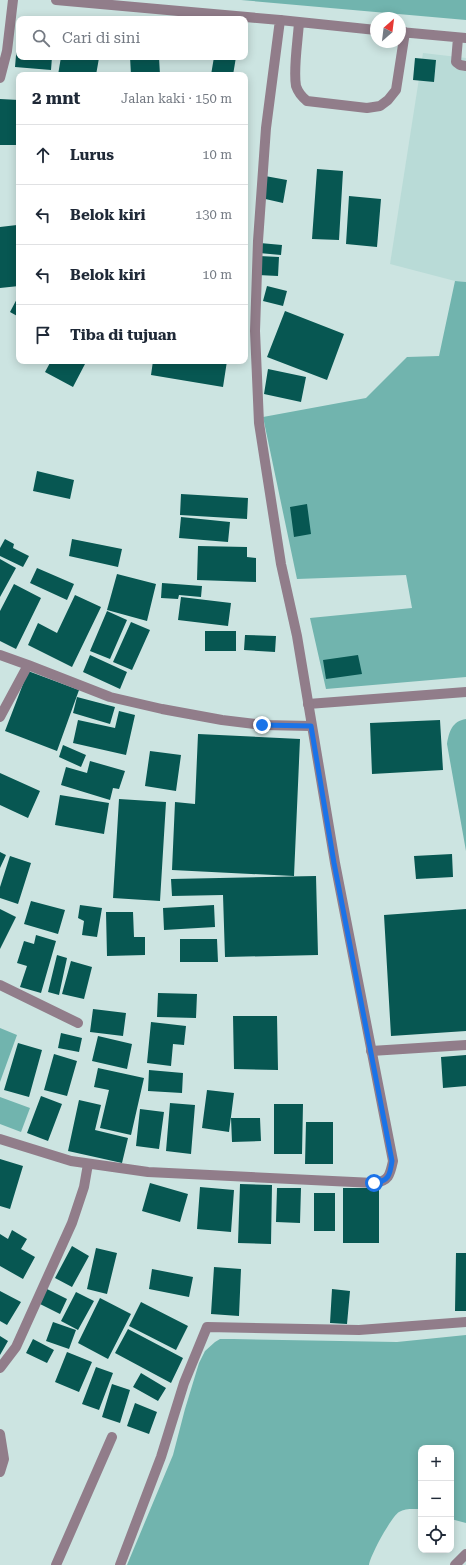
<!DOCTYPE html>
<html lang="id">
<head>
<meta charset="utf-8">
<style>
	body { margin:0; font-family:"Roboto Serif",serif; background:#f6f6f7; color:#1f2937 }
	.controls { position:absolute; right:12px; bottom:12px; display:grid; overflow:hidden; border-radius:8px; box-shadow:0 2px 10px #0003 }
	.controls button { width:36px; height:36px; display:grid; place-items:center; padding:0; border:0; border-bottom:1px solid #e0e1e3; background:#fff; color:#1f2937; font:20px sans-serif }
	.compass { position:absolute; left:370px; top:12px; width:36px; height:36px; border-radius:50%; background:#fff; box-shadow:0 2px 10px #0003; rotate:28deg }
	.stop { position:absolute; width:12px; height:12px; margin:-9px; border:3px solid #1a73e8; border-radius:50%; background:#fff }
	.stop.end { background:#1a73e8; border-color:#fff; box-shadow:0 1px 4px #0008 }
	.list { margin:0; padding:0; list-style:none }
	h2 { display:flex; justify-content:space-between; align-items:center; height:52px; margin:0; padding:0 16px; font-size:17px }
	h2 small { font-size:13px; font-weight:400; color:#747a83 }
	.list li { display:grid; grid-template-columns:26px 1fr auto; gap:12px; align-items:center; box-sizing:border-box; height:60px; padding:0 16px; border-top:1px solid #e0e1e3 }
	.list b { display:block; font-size:15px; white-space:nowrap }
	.list em { font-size:13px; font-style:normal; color:#747a83 }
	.icon { flex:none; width:22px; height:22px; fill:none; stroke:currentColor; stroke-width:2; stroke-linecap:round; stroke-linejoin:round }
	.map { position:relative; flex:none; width:466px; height:1565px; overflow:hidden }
	.search { position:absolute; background:#fff; box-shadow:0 2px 10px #0003; left:16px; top:16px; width:232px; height:44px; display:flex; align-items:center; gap:10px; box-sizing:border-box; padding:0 14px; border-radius:8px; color:#747a83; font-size:15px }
	.panel { position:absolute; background:#fff; box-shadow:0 2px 10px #0003; left:16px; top:72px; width:232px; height:292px; border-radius:8px }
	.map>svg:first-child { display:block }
	.built { fill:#b9dbd7 }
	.forest { fill:#71b4ae }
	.building { fill:#075752 }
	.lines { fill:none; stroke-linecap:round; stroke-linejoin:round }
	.lane { stroke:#917d8a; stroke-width:10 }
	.street { stroke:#917d8a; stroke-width:10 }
	.route { stroke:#1a73e8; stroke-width:5 }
</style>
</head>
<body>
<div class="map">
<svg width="466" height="1565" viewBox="0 0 466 1565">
	<rect width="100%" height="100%" fill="#cce4e1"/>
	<path class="built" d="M423 53 466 58V282L455 281 390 264Z"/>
	<path class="forest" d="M241 0H466V20Z
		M455 281 466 282V677L326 689 310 618 412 608 406 575 297 579 263 417 366 398 407 357 439 356Z
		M466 719V851L447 744C449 732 452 721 466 719Z
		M0 1028 17 1035 0 1082Z
		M0 1097 30 1108 21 1132 0 1124Z
		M466 1335V1523L451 1519V1448H421V1509C414 1509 405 1508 399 1512 391 1517 370 1556 369 1565H127L173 1455 185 1409 199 1363 205 1351 215 1342 220 1339H233L397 1342Z"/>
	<path class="building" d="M18 32H19V57H52L51 70 15 67Z
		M61 57 99 58 96 75H58Z
		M130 57H159L160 75H131Z
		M214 57H236L233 75H211Z
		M415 58 436 60 434 82 413 80Z
		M0 99 19 100V145H0Z
		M317 169 343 171 339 240 312 239Z
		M265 176 287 180 283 203 261 198Z
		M349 196 381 199 377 247 346 244Z
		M17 225 19 245V286L0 288V227Z
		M260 243 282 245 281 255 259 253Z
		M259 256 279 257 278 276 258 275Z
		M267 286 287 291 283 306 263 301Z
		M19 295V317L10 312Z
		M285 311 344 334 327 380 267 357Z
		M51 361H79L85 364 73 387 45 372Z
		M153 361H227L223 387 151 375Z
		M268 369 306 377 301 402 264 394Z
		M37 471 74 480 70 499 33 491Z
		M181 494 248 498 247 519 180 515Z
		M307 504 311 534 294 537 290 507Z
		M181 517 230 522 228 542 179 538Z
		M5 539 14 544 13 548 29 556 23 567 0 556V548Z
		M72 539 122 549 118 567 69 556Z
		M198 546 247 547V557L256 558V582L197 580Z
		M0 559 16 568 0 597Z
		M37 568 74 584 67 600 30 583Z
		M117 574 156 584 147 621 107 610Z
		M162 583 202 586 201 597 179 595 178 599 161 598Z
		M14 584 41 598 16 649 0 641V611Z
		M75 595 101 607 72 667 28 645 38 623 57 633Z
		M181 597 231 603 228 626 178 620Z
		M107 611 127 620 110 659 90 651Z
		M131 622 150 630 132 670 113 662Z
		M205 631H236V651H205Z
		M245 635 276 636 275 652 244 650Z
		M90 655 127 672 120 689 83 672Z
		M358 655 362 674 326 679 323 660Z
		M28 671 79 690 57 751 5 731Z
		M77 697 115 707 110 724 73 713Z
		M119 711 135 715 126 755 73 743 78 720 115 728Z
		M440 720 443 770 372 774 370 723Z
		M198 734 300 739 294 876 172 870 175 802 195 804Z
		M63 745 86 755 81 767 59 757Z
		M150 751 181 755 176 791 145 786Z
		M90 761 125 771 119 789 113 788 110 800 61 785 66 767 87 773Z
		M0 773 40 791 28 818 0 805Z
		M60 795 109 803 104 834 55 825Z
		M119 799 166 802 160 901 113 898Z
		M0 852 6 855 0 868Z
		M452 854 453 877 416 879 414 856Z
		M10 856 31 863 18 904 0 898V887Z
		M316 876 318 955 225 957 223 895 172 896 171 879Z
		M31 901 65 910 58 934 24 924Z
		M80 905 102 908 97 937 82 935 84 921 78 918Z
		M214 905 215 927 164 930 163 908Z
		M0 909 16 917 0 949Z
		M466 909V1031L391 1036 384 915Z
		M106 912H133L134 937H145V955L107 956Z
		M36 935 56 941 41 993 20 987 27 966 17 963 24 941 34 944Z
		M180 939H217L218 962H180Z
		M57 955 67 958 59 995 48 992Z
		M71 961 92 967 84 999 62 994Z
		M158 993 197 994 196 1018 157 1017Z
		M93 1009 126 1013 123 1036 90 1032Z
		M233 1016H277L278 1070 234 1069Z
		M151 1022 186 1026 184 1045 173 1044 171 1066 147 1063Z
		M61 1033 82 1038 79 1052 58 1048Z
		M98 1036 132 1044 127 1069 92 1061Z
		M18 1043 42 1050 29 1097 4 1090Z
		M54 1054 77 1061 67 1096 44 1090Z
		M466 1055V1086L443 1088 441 1057Z
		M98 1068 144 1078 131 1135 100 1128 109 1090 94 1087Z
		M149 1070 183 1073 182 1093 148 1091Z
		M207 1090 234 1093 229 1132 202 1128Z
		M41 1096 62 1104 48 1141 27 1133Z
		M79 1100 101 1105 95 1130 128 1138 122 1163 68 1151Z
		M170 1103 195 1105 191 1154 166 1151Z
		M274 1104H303L302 1154H274Z
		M140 1109 164 1112 159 1149 136 1146Z
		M231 1118H260L261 1141 232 1142Z
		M306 1122H333V1164H305Z
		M0 1159 23 1166 10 1209 0 1206Z
		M150 1183 188 1194 180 1222 142 1211Z
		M240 1184 272 1185 271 1244 238 1243Z
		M200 1187 234 1190 231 1232 197 1229Z
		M277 1188H301L300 1223 276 1222Z
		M343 1188H379V1243H343Z
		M314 1193H335V1231H314Z
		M12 1230 27 1239 21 1249 35 1257 23 1279 0 1266V1234L8 1239Z
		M72 1246 89 1256 72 1287 55 1278Z
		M96 1248 117 1253 107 1294 87 1289Z
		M456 1253H466V1311H455Z
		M214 1267 241 1269 239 1316 211 1314Z
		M152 1269 193 1277 189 1297 149 1289Z
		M47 1289 67 1299 60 1314 40 1304Z
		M332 1289 350 1291 347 1324 330 1323Z
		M0 1291 21 1302 7 1325 0 1321Z
		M76 1292 94 1301 78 1330 61 1321Z
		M100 1298 131 1314 108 1359 78 1343Z
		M141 1302 188 1326 176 1350 129 1326Z
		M53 1322 76 1330 69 1349 46 1341Z
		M128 1329 183 1358 171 1383 115 1353Z
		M0 1336 8 1341 0 1355Z
		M33 1339 54 1350 47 1363 26 1353Z
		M67 1352 92 1362 79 1392 55 1382Z
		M96 1367 113 1373 99 1410 82 1404Z
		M141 1373 166 1388 158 1401 133 1387Z
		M112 1384 130 1390 120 1423 102 1417Z
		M135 1403 157 1412 149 1434 127 1426Z"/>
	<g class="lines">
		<path class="lane" d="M280 20 376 30
			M299 22C298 40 293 69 296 86 298 92 302 97 307 101L367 108 380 106 388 100 396 90 405 32
			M400 32 466 38
			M458 38 456 62 460 65 466 66
			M0 78 7 51 13 0
			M308 704 466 692
			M371 1051 466 1045
			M455 1565 466 1554"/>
		<path class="street" d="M0 655 28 665 0 717
			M28 665 110 697 162 709 222 720 263 725 311 726
			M0 985 78 1023
			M0 1139 71 1161 148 1172 374 1183C389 1181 390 1175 393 1161L335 863 297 636 281 564 259 423 255 331 258 241 266 128 280 20 56 0
			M0 1368 16 1347 72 1223 84 1187 88 1164
			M0 1434 4 1459 0 1472
			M56 1565 112 1437
			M120 1565 161 1457 184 1383 207 1327 359 1330 466 1322"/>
	</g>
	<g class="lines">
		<path class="route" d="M262 725 311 726 334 863 392 1161C390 1175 389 1181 374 1183"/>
	</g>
</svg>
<div class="controls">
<button>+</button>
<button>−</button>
<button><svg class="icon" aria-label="locate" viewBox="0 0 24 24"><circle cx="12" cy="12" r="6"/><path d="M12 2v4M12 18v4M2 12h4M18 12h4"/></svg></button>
</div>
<svg class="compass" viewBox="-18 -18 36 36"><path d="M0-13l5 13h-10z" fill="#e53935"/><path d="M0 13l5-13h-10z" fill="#747a83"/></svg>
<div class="stop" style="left:374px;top:1183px"></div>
<div class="stop end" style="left:262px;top:725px"></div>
<div class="search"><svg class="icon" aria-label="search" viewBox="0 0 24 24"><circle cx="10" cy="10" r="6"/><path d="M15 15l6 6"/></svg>Cari di sini</div>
<section class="panel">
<h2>2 mnt<small>Jalan kaki · 150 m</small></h2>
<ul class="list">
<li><svg class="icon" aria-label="ahead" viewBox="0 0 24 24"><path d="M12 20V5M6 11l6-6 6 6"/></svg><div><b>Lurus</b></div><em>10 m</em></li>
<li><svg class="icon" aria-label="left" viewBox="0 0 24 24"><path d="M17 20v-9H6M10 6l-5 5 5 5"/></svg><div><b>Belok kiri</b></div><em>130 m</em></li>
<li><svg class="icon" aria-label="left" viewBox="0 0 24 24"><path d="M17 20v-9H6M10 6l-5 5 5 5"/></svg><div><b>Belok kiri</b></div><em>10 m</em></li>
<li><svg class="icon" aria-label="arrive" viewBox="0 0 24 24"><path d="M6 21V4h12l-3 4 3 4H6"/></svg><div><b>Tiba di tujuan</b></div></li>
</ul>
</section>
</div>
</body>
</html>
